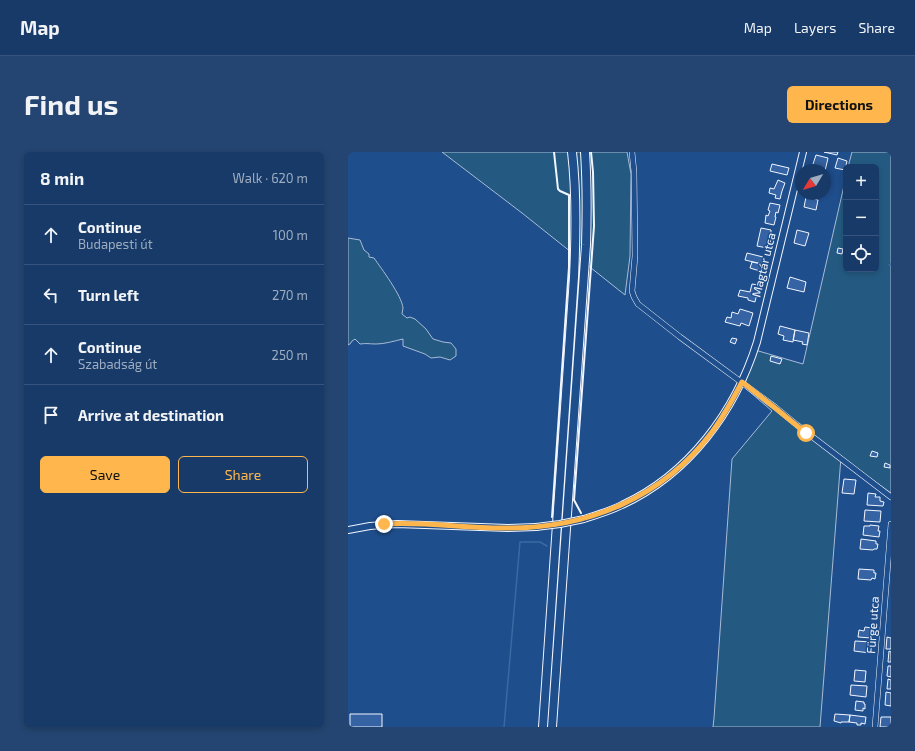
<!DOCTYPE html>
<html lang="en">
<head>
<meta charset="utf-8">
<style>
	body { margin:0; font-family:"Exo 2",sans-serif; background:#244571; color:#f1f3f6 }
	.controls { position:absolute; right:12px; top:12px; display:grid; overflow:hidden; border-radius:6px; box-shadow:0 2px 6px #0003 }
	.controls button { width:36px; height:36px; display:grid; place-items:center; padding:0; border:0; border-bottom:1px solid #36547d; background:#173a69; color:#f1f3f6; font:20px sans-serif }
	.compass { position:absolute; left:447px; top:12px; width:36px; height:36px; border-radius:50%; background:#173a69; box-shadow:0 2px 6px #0003; rotate:232deg }
	.stop { position:absolute; width:12px; height:12px; margin:-9px; border:3px solid #ffb74d; border-radius:50%; background:#fff }
	.stop.end { background:#ffb74d; border-color:#fff; box-shadow:0 1px 4px #0008 }
	.list { margin:0; padding:0; list-style:none }
	h2 { display:flex; justify-content:space-between; align-items:center; height:52px; margin:0; padding:0 16px; font-size:17px }
	h2 small { font-size:13px; font-weight:400; color:#9eadc0 }
	.list li { display:grid; grid-template-columns:26px 1fr auto; gap:12px; align-items:center; box-sizing:border-box; height:60px; padding:0 16px; border-top:1px solid #36547d }
	.list b { display:block; font-size:15px; white-space:nowrap }
	.list p { margin:0; font-size:13px; white-space:nowrap; color:#9eadc0 }
	.list em { font-size:13px; font-style:normal; color:#9eadc0 }
	.actions { display:flex; gap:8px; padding:12px 16px }
	.actions a { flex:1; padding:9px 0; border:1px solid #ffb74d; border-radius:6px; text-align:center; font-size:14px; color:#ffb74d }
	.actions .main { background:#ffb74d; color:#111 }
	.icon { flex:none; width:22px; height:22px; fill:none; stroke:currentColor; stroke-width:2; stroke-linecap:round; stroke-linejoin:round }
	.map { position:relative; flex:none; width:543px; height:575px; overflow:hidden; border-radius:6px }
	header { display:flex; align-items:center; gap:24px; box-sizing:border-box; height:56px; padding:0 20px; background:#173a69; border-bottom:1px solid #36547d }
	header strong { font-size:19px }
	nav { display:flex; gap:22px; margin-inline-start:auto; font-size:14px }
	.intro { display:flex; align-items:center; justify-content:space-between; box-sizing:border-box; height:96px; padding:0 24px }
	h1 { margin:0; font-size:28px }
	.button { padding:10px 18px; border-radius:6px; background:#ffb74d; color:#111; font-size:14px; font-weight:700 }
	main { display:flex; gap:24px; padding:0 24px }
	aside { flex:1; background:#173a69; border-radius:6px; box-shadow:0 2px 6px #0003 }
	.map>svg:first-child { display:block }
	.green { fill:#245a82; stroke:#a8bbd7 }
	.lines { fill:none; stroke-linecap:round; stroke-linejoin:round }
	.stream { stroke:#3b69a3; stroke-width:1.5 }
	.building { fill:#3563a3; stroke:#f2f6ff }
	.minor-casing { stroke:#f2f6ff; stroke-width:6 }
	.tertiary-casing { stroke:#f2f6ff; stroke-width:8 }
	.trunk-casing { stroke:#f2f6ff; stroke-width:10 }
	.minor { stroke:#1f4e8c; stroke-width:5 }
	.tertiary { stroke:#1f4e8c; stroke-width:6 }
	.trunk { stroke:#1f4e8c; stroke-width:8 }
	.tertiary-bridge-casing { stroke:#f2f6ff; stroke-width:8; stroke-linecap:butt }
	.tertiary-bridge { stroke:#1f4e8c; stroke-width:6 }
	.wall { stroke:#f2f6ff; stroke-width:2 }
	.route { stroke:#ffb74d; stroke-width:5 }
	.labels { text-anchor:middle; stroke-width:3; stroke-linejoin:round; paint-order:stroke }
	.street-label { font-size:12px; fill:#f2f6ff; stroke:#1f4e8c }
</style>
</head>
<body>
<header>
<strong>Map</strong>
<nav><a>Map</a><a>Layers</a><a>Share</a></nav>
</header>
<div class="intro"><h1>Find us</h1><a class="button">Directions</a></div>
<main>
<aside>
<h2>8 min<small>Walk · 620 m</small></h2>
<ul class="list">
<li><svg class="icon" aria-label="ahead" viewBox="0 0 24 24"><path d="M12 20V5M6 11l6-6 6 6"/></svg><div><b>Continue</b><p>Budapesti út</p></div><em>100 m</em></li>
<li><svg class="icon" aria-label="left" viewBox="0 0 24 24"><path d="M17 20v-9H6M10 6l-5 5 5 5"/></svg><div><b>Turn left</b></div><em>270 m</em></li>
<li><svg class="icon" aria-label="ahead" viewBox="0 0 24 24"><path d="M12 20V5M6 11l6-6 6 6"/></svg><div><b>Continue</b><p>Szabadság út</p></div><em>250 m</em></li>
<li><svg class="icon" aria-label="arrive" viewBox="0 0 24 24"><path d="M6 21V4h12l-3 4 3 4H6"/></svg><div><b>Arrive at destination</b></div></li>
</ul>
<div class="actions"><a class="main">Save</a><a>Share</a></div>
</aside>
<div class="map">
<svg width="543" height="575" viewBox="0 0 543 575">
	<rect width="100%" height="100%" fill="#1f4e8c"/>
	<path class="green" d="M94 0H279L283 22 282 104 277 143 174 61Z
		M504 0H543V341L493 305 472 575H365L366 566 384 307 424 259 396 235 407 198 455 212 498 25V117H528V15H500Z
		M0 86 12 88 16 98 21 102V105L26 106C33 116 54 144 55 156 55 158 54 160 54 162L59 166 62 165 67 167 78 177 85 187 95 190 103 191 108 197V204L102 208 92 205 83 206 77 202 55 194V187C46 189 37 192 28 192 21 192 19 191 12 192L7 187 4 189 2 192 0 193Z"/>
	<g class="lines">
		<path class="stream" d="M541 113 543 112
			M156 575 172 390H192L199 394"/>
	</g>
	<path class="building" d="M476 0H490L489 3Z
		M468 3 480 6 477 19 464 15Z
		M490 6 499 9 497 18 487 16Z
		M424 12 441 16 439 23 422 19Z
		M430 28 437 31 434 39 432 47 427 46 428 43 421 41 422 36 426 37Z
		M458 45 470 48 468 58 456 55Z
		M422 51 432 53 430 61 428 60 427 65H428L426 73 417 71 418 63 420 64 422 59 420 58Z
		M413 76 423 78V81H424L422 92H420L419 96 409 94Z
		M449 78 461 81 457 94 446 91Z
		M490 96 495 97 494 102 489 101Z
		M399 101 415 105 414 112 397 108Z
		M404 110 414 112 412 119 402 116Z
		M442 125 458 130 456 140 439 136Z
		M404 132 411 133 410 137 411 138 410 142 409 141 407 150 400 148V146L390 144 392 138 402 140Z
		M392 157 405 161 401 174 393 171 392 174 377 170 379 165 383 166 384 160 390 162Z
		M432 174 447 178 445 190 435 188 436 184 430 182Z
		M447 178 461 181 459 193 454 192 455 190 445 188Z
		M384 186 389 187 387 192 382 190Z
		M423 204 434 207 432 212 422 209Z
		M524 299 530 301 529 305 522 304Z
		M537 311 542 313V316L536 315Z
		M496 327 508 328 506 342 494 341Z
		M520 341 528 342 527 345H532V349L536 350 535 354 519 353Z
		M517 358 533 359 532 370 516 369Z
		M522 373 531 374 530 379H532L531 385 515 383 516 374H522Z
		M513 387 528 389V392H530L529 397H526L525 398 512 397Z
		M511 417 526 418V421H528L527 427 524 426 523 428 510 427Z
		M517 475 524 476 523 486 510 485 511 478 516 479Z
		M539 485 543 486V497H538Z
		M507 489 523 490 522 501 506 499Z
		M541 499 543 500V510H540Z
		M540 514H543V525L539 524Z
		M507 518 518 519 517 530 506 529Z
		M540 527 543 528V537H539Z
		M503 533 519 534 518 545 502 543Z
		M538 540 543 541V554L537 553Z
		M508 549 516 550V552H517V557L515 556V559L507 558Z
		M2 562H34V575H2Z
		M487 562 502 563 501 570H493V571L486 569Z
		M502 563 518 565 517 572 513 571V573H509V571L501 570Z
		M533 565H543V575H532Z"/>
	<g class="lines">
		<g class="minor-casing">
			<path id="minor" d="M284 0 286 20 287 104 284 139 286 145 290 152 332 185 427 255 449 273 543 345
				M527 575 543 372"/>
		</g>
		<g class="tertiary-casing">
			<path id="tertiary" d="M236 367C249 363 262 359 274 353 341 322 387 260 409 190L455 0
				M0 378 22 374 49 372 160 376 188 375"/>
		</g>
		<g class="trunk-casing">
			<path id="trunk" d="M195 575 226 125C228 83 229 42 224 0
				M204 575 238 93C239 62 239 31 237 0"/>
		</g>
		<use href="#minor" class="minor"/>
		<use href="#tertiary" class="tertiary"/>
		<use href="#trunk" class="trunk"/>
		<g class="tertiary-bridge-casing">
			<path id="tertiary-bridge" d="M188 375 212 372 236 367"/>
		</g>
		<use href="#tertiary-bridge" class="tertiary-bridge"/>
		<path class="wall" d="M233 361 226 348 246 74 245 20 243 0
			M204 365 221 115V43L212 39 210 37 206 0"/>
	</g>
	<g class="lines">
		<path class="route" d="M36 372C78 369 119 377 161 376 241 376 315 345 364 280 376 264 385 247 394 230L426 255 458 281"/>
	</g>
	<g class="labels">
		<g class="street-label">
			<text transform="translate(416 113) rotate(-76)" y="4">Magtár utca</text>
			<text transform="translate(525 473) rotate(-86)" y="4">Fürge utca</text>
		</g>
	</g>
</svg>
<div class="controls">
<button>+</button>
<button>−</button>
<button><svg class="icon" aria-label="locate" viewBox="0 0 24 24"><circle cx="12" cy="12" r="6"/><path d="M12 2v4M12 18v4M2 12h4M18 12h4"/></svg></button>
</div>
<svg class="compass" viewBox="-18 -18 36 36"><path d="M0-13l5 13h-10z" fill="#e53935"/><path d="M0 13l5-13h-10z" fill="#9eadc0"/></svg>
<div class="stop" style="left:458px;top:281px"></div>
<div class="stop end" style="left:36px;top:372px"></div>
</div>
</main>
</body>
</html>
